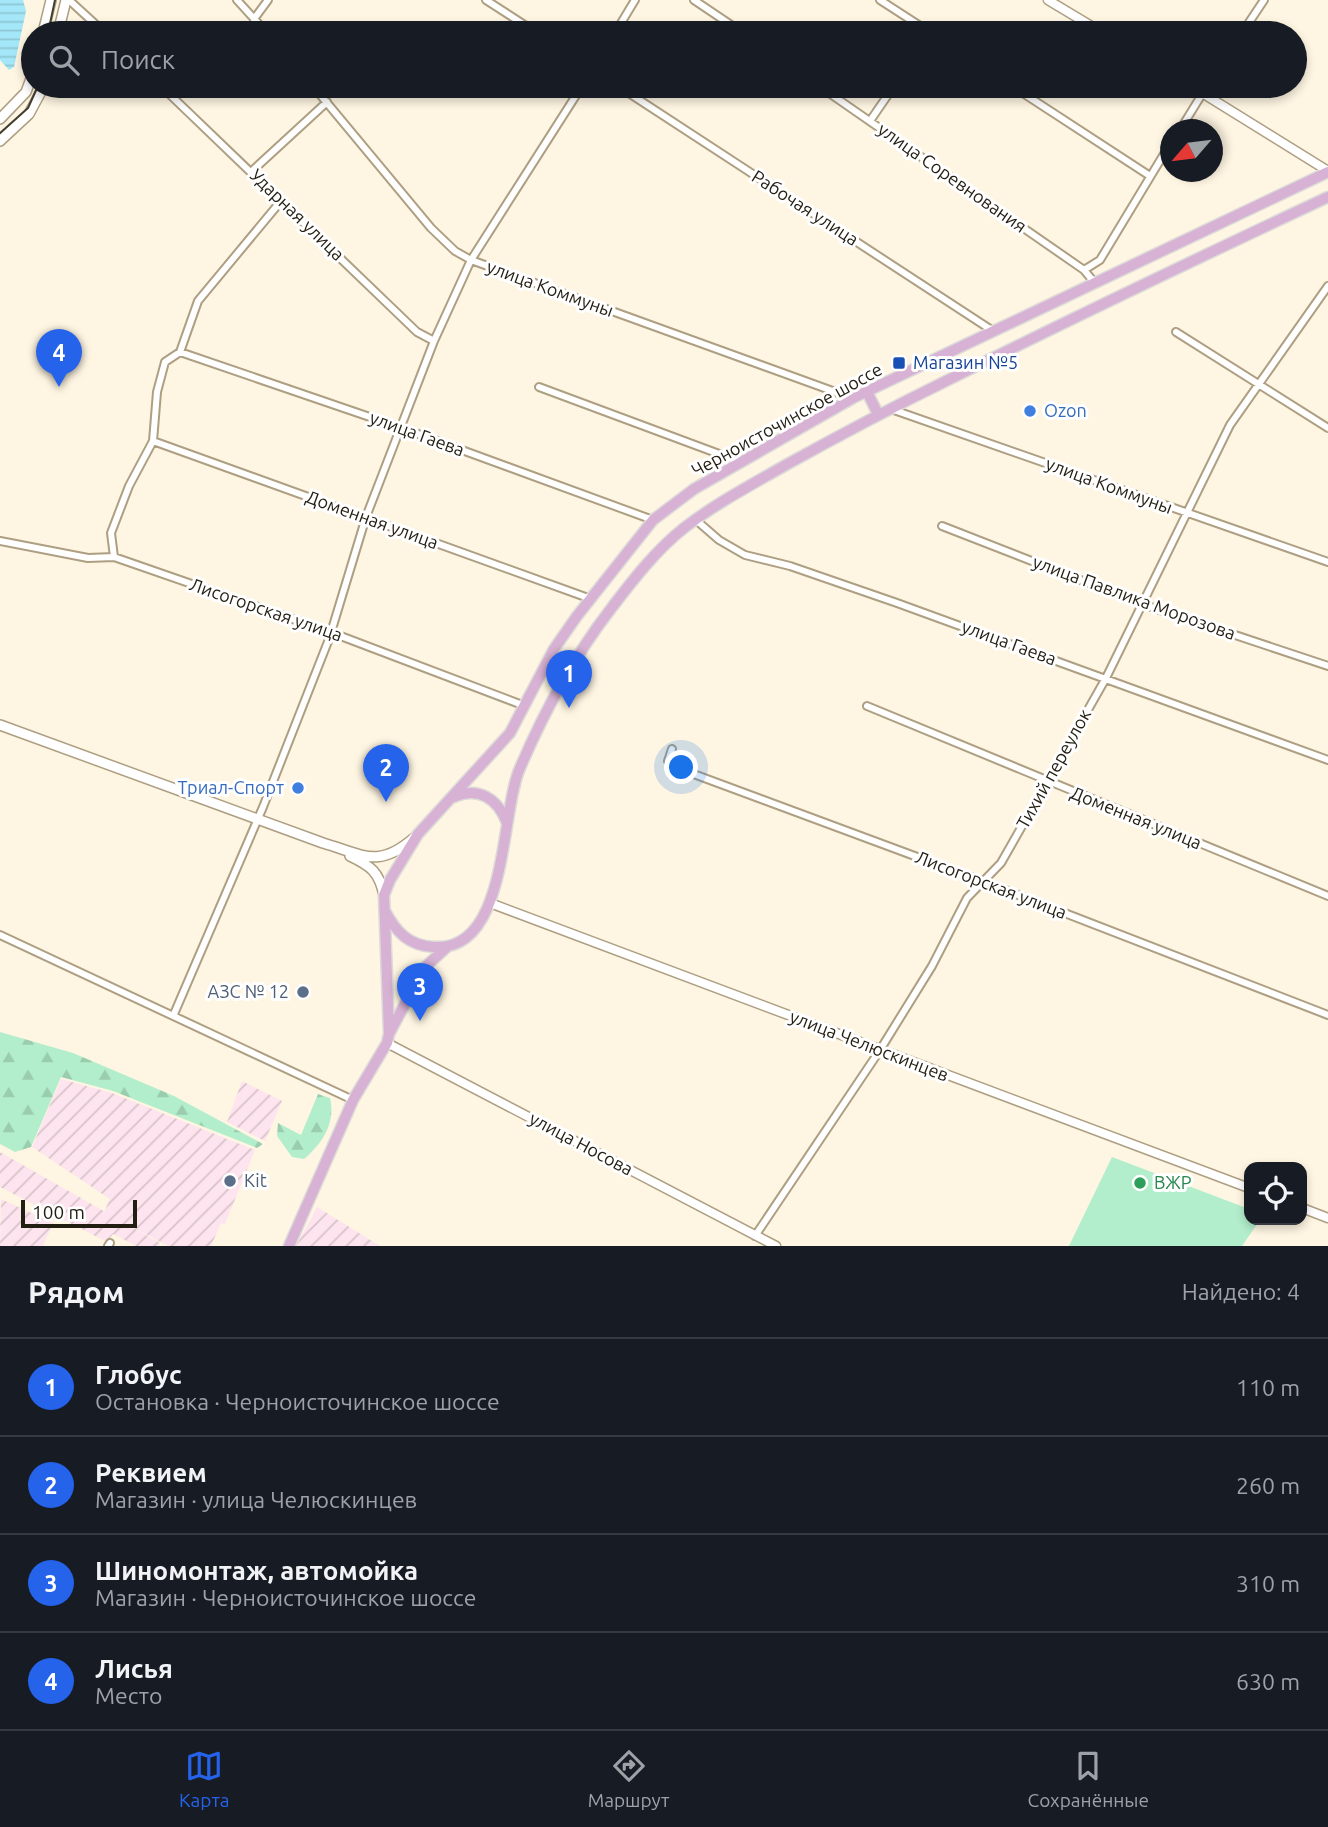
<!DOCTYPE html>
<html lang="ru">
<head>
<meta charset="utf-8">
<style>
	body { margin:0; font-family:Ubuntu,sans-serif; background:#20242c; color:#f1f3f6 }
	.controls { position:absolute; right:21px; bottom:21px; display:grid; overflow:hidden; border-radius:14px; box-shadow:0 4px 10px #0003 }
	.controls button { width:63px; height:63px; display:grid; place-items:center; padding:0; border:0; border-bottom:2px solid #363941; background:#171b24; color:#f1f3f6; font:35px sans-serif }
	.compass { position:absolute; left:1160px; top:119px; width:63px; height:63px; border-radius:50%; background:#171b24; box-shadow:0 4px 10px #0003; rotate:242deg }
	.scale { position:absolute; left:21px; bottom:18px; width:116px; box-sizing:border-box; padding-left:7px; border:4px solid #231e12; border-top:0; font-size:19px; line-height:24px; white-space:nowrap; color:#231e12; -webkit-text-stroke:5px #fff; paint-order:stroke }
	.you { position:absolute; left:682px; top:768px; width:24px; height:24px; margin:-18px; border:5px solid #fff; border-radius:50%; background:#1a73e8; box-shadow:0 0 0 10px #1a73e833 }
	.badge { display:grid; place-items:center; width:46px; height:46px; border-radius:50%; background:#2563eb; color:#fff; font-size:23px; font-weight:700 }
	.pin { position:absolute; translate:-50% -58px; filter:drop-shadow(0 2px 4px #0008) }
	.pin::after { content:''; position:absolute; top:37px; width:24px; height:21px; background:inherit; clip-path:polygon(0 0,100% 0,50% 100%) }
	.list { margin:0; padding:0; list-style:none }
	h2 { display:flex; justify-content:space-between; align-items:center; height:91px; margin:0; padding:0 28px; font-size:30px }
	h2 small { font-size:23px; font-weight:400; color:#9ea1a6 }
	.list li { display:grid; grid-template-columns:46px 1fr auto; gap:21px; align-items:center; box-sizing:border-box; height:98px; padding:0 28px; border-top:2px solid #363941 }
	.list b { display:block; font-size:26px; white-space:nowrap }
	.list p { margin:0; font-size:23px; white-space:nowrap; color:#9ea1a6 }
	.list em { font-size:23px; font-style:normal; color:#9ea1a6 }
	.icon { flex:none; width:38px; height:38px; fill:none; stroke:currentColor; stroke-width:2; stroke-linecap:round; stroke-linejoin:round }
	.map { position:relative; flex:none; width:1328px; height:1246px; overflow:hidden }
	.search { position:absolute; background:#171b24; box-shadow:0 4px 10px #0003; left:21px; right:21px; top:21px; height:77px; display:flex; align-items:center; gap:18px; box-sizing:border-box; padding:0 24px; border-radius:38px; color:#9ea1a6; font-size:26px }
	.sheet { height:483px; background:#171b24 }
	nav { display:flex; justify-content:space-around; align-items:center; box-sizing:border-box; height:98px; border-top:2px solid #363941; background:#171b24; font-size:19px; color:#9ea1a6 }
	nav a { display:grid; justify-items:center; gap:4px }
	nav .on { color:#2563eb }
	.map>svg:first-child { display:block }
	.industrial { fill:url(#industrial-furrows) }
	.forest { fill:url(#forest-firs) }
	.pitch { fill:#b3eecc }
	.water { fill:url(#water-rules) }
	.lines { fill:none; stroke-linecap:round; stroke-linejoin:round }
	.minor-casing { stroke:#ae9f82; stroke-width:10 }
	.tertiary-casing { stroke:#ae9f82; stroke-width:11 }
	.secondary-casing { stroke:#ae9f82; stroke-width:12 }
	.primary-casing { stroke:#dcdbd9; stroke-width:13 }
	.minor { stroke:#fff; stroke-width:6 }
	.tertiary { stroke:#fff; stroke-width:8 }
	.secondary { stroke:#fff; stroke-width:9 }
	.primary { stroke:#d7b2d4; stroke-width:10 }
	.tram { stroke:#433e31; stroke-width:2 }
	.transit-dot { fill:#1a4fb4; stroke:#fff; stroke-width:2.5 }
	.shop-dot { fill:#3f7fe0; stroke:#fff; stroke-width:2.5 }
	.service-dot { fill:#5c6f8a; stroke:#fff; stroke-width:2.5 }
	.leisure-dot { fill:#2e9e5b; stroke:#fff; stroke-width:2.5 }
	.labels { text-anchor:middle; stroke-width:6; stroke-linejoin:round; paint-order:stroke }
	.street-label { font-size:18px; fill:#231e12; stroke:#fff }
	.transit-label { font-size:18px; fill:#164399; stroke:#fff; text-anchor:start }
	.shop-label { font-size:18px; fill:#366cbe; stroke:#fff; text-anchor:start }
	.service-label { font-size:18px; fill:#4e5e75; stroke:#fff; text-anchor:end }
	.leisure-label { font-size:18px; fill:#27864d; stroke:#fff; text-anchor:start }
</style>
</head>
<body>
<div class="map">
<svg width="1328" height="1246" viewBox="0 0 1328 1246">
	<defs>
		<pattern id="industrial-furrows" width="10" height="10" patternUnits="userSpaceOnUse" patternTransform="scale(1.75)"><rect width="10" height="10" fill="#fde4ee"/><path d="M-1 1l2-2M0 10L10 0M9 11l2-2" fill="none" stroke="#d9c3cb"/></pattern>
		<pattern id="forest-firs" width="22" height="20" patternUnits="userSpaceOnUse" patternTransform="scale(1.75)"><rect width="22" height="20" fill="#b3eecc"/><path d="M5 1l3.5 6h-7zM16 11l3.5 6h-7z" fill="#9accae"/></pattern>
		<pattern id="water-rules" width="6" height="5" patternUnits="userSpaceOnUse" patternTransform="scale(1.75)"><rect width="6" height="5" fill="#a4e7f8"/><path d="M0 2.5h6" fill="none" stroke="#8dc6d4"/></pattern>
	</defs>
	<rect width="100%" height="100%" fill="#fef5e2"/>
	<path class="industrial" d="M61 1079 112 1093 255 1150 225 1224 221 1223 211 1246H168L104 1212 110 1199 32 1147Z
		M242 1081 282 1101 265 1141 227 1122Z
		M0 1152 160 1243 159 1246H136L113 1234 107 1242 0 1187Z
		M1 1199 53 1223 43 1246H0Z
		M317 1207 380 1246H296Z"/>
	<path class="forest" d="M0 1032 73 1053 174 1096 263 1144 257 1148 113 1091 61 1077 31 1147 15 1152 0 1144Z
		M318 1094 330 1098C336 1123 322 1144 304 1159L292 1157 277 1136 278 1123 301 1135Z"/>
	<path class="pitch" d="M1112 1157 1249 1209V1220H1260L1242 1246H1069Z"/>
	<path class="water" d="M0 0H23L26 11 14 67 9 70 0 60Z"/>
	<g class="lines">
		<g class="minor-casing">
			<path id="minor" d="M69 0 105 33
				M237 0 267 33
				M486 0 537 33
				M694 0 743 33
				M880 0 931 33
				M254 19 268 0
				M615 33 635 0
				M1242 33 1264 0
				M161 86 417 332 434 341
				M313 86 431 228 455 251 471 260 852 398
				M618 86 993 331
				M819 86 1084 270 1094 282
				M1012 86 1150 176
				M870 121 894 86
				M1180 130 1207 86
				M252 171 327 102
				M1084 270 1100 260 1170 144
				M1176 332 1328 428
				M180 352 399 427 653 520
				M539 387 738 461
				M891 409 1328 562
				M153 441 591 599
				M696 520 719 540 745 555 790 566 897 603 1328 760
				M942 526 1142 604 1328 666
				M0 541 88 558 114 557 330 632 525 706
				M114 557 111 533 129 486 153 441 157 392 165 362 180 352 198 301 281 201
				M867 706 1328 896
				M672 749 668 761 672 766 982 881 1328 1015
				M0 935 353 1100
				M174 1014 263 807 329 639 366 517 434 341 471 260 582 86
				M755 1236 880 1050 932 966 967 898 1001 863 1106 678 1230 425 1328 286
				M108 1246 110 1243"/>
		</g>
		<g class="tertiary-casing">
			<path id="tertiary" d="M1048 0 1103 33
				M1191 86 1328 171
				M490 903 1249 1188
				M387 1043 776 1246
				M1302 1208 1328 1218"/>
		</g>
		<g class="secondary-casing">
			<path id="secondary" d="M43 33 51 0
				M58 33 66 0
				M0 119 26 92 33 73
				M0 141 29 114 44 86
				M0 725 323 843C364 855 378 869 414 838
				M350 856C371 866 379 872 384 895"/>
		</g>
		<g class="primary-casing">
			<path id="primary" d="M867 392 878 414
				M454 797C479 786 498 799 507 823
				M385 911C396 932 409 946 434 947 509 952 500 812 520 768 544 712 573 658 610 610 632 581 656 550 684 528 715 504 751 485 784 466 838 436 891 408 946 381 1073 318 1200 257 1328 197
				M389 1034 384 895 390 880 418 834 510 733 554 649 577 616 653 520 694 489 853 398 1328 172
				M289 1246 353 1100 387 1043 389 1034 424 968 447 947"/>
		</g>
		<use href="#minor" class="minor"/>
		<use href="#tertiary" class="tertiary"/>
		<use href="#secondary" class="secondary"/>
		<use href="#primary" class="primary"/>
		<path class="tram" d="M48 33 55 0
			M0 133 28 108 38 86"/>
	</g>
	<rect class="transit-dot" x="892" y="356" width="14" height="14" rx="3.5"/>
	<g class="shop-dot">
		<circle cx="1030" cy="411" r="7"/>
		<circle cx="298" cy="788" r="7"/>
	</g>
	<g class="service-dot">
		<circle cx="303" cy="992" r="7"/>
		<circle cx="230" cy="1181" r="7"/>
	</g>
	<circle class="leisure-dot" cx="1140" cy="1183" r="7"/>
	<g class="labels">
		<g class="street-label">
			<text transform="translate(952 178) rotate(35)" y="6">улица Соревнования</text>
			<text transform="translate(805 208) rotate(33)" y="6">Рабочая улица</text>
			<text transform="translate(297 215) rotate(44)" y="6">Ударная улица</text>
			<text transform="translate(550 289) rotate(20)" y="6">улица Коммуны</text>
			<text transform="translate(787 420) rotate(-29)" y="6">Черноисточинское шоссе</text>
			<text transform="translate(417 434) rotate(20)" y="6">улица Гаева</text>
			<text transform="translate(1109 486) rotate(20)" y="6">улица Коммуны</text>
			<text transform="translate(372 520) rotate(20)" y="6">Доменная улица</text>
			<text transform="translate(1134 598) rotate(20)" y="6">улица Павлика Морозова</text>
			<text transform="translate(266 610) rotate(19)" y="6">Лисогорская улица</text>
			<text transform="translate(1009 643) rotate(20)" y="6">улица Гаева</text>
			<text transform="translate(1054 769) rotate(-61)" y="6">Тихий переулок</text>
			<text transform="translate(1136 818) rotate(22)" y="6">Доменная улица</text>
			<text transform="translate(991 885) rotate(21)" y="6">Лисогорская улица</text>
			<text transform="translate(869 1046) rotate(21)" y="6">улица Челюскинцев</text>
			<text transform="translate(581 1144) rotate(28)" y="6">улица Носова</text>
		</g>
		<g class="transit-label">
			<text x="913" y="369">Магазин №5</text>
		</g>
		<g class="shop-label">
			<text x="1044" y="417">Ozon</text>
			<text x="284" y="794" text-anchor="end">Триал-Спорт</text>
		</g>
		<g class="service-label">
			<text x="289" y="998">АЗС № 12</text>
			<text x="244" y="1187" text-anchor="start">Kit</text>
		</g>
		<g class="leisure-label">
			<text x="1154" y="1189">ВЖР</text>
		</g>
	</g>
</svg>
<div class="controls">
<button><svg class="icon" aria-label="locate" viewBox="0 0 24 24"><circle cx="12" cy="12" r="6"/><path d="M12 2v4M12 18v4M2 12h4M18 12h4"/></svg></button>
</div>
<svg class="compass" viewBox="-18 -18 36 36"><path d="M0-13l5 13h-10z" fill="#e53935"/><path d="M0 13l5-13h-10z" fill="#9ea1a6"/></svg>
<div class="scale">100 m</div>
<div class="you"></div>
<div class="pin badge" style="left:569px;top:708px">1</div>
<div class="pin badge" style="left:386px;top:802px">2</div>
<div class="pin badge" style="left:420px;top:1021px">3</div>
<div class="pin badge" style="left:59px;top:387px">4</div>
<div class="search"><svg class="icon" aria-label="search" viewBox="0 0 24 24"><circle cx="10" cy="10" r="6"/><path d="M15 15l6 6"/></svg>Поиск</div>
</div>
<section class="sheet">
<h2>Рядом<small>Найдено: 4</small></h2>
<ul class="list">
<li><span class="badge">1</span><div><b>Глобус</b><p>Остановка · Черноисточинское шоссе</p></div><em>110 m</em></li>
<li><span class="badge">2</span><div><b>Реквием</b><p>Магазин · улица Челюскинцев</p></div><em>260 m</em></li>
<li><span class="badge">3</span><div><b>Шиномонтаж, автомойка</b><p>Магазин · Черноисточинское шоссе</p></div><em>310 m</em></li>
<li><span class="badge">4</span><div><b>Лисья</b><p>Место</p></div><em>630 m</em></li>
</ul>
</section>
<nav>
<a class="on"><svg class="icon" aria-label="map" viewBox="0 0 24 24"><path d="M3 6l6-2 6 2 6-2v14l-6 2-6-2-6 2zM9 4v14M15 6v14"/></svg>Карта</a>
<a><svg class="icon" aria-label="directions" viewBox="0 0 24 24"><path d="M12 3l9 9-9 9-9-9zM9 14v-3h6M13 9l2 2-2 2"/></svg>Маршрут</a>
<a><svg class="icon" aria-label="saved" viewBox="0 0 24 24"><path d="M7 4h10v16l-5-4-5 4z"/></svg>Сохранённые</a>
</nav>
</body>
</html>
